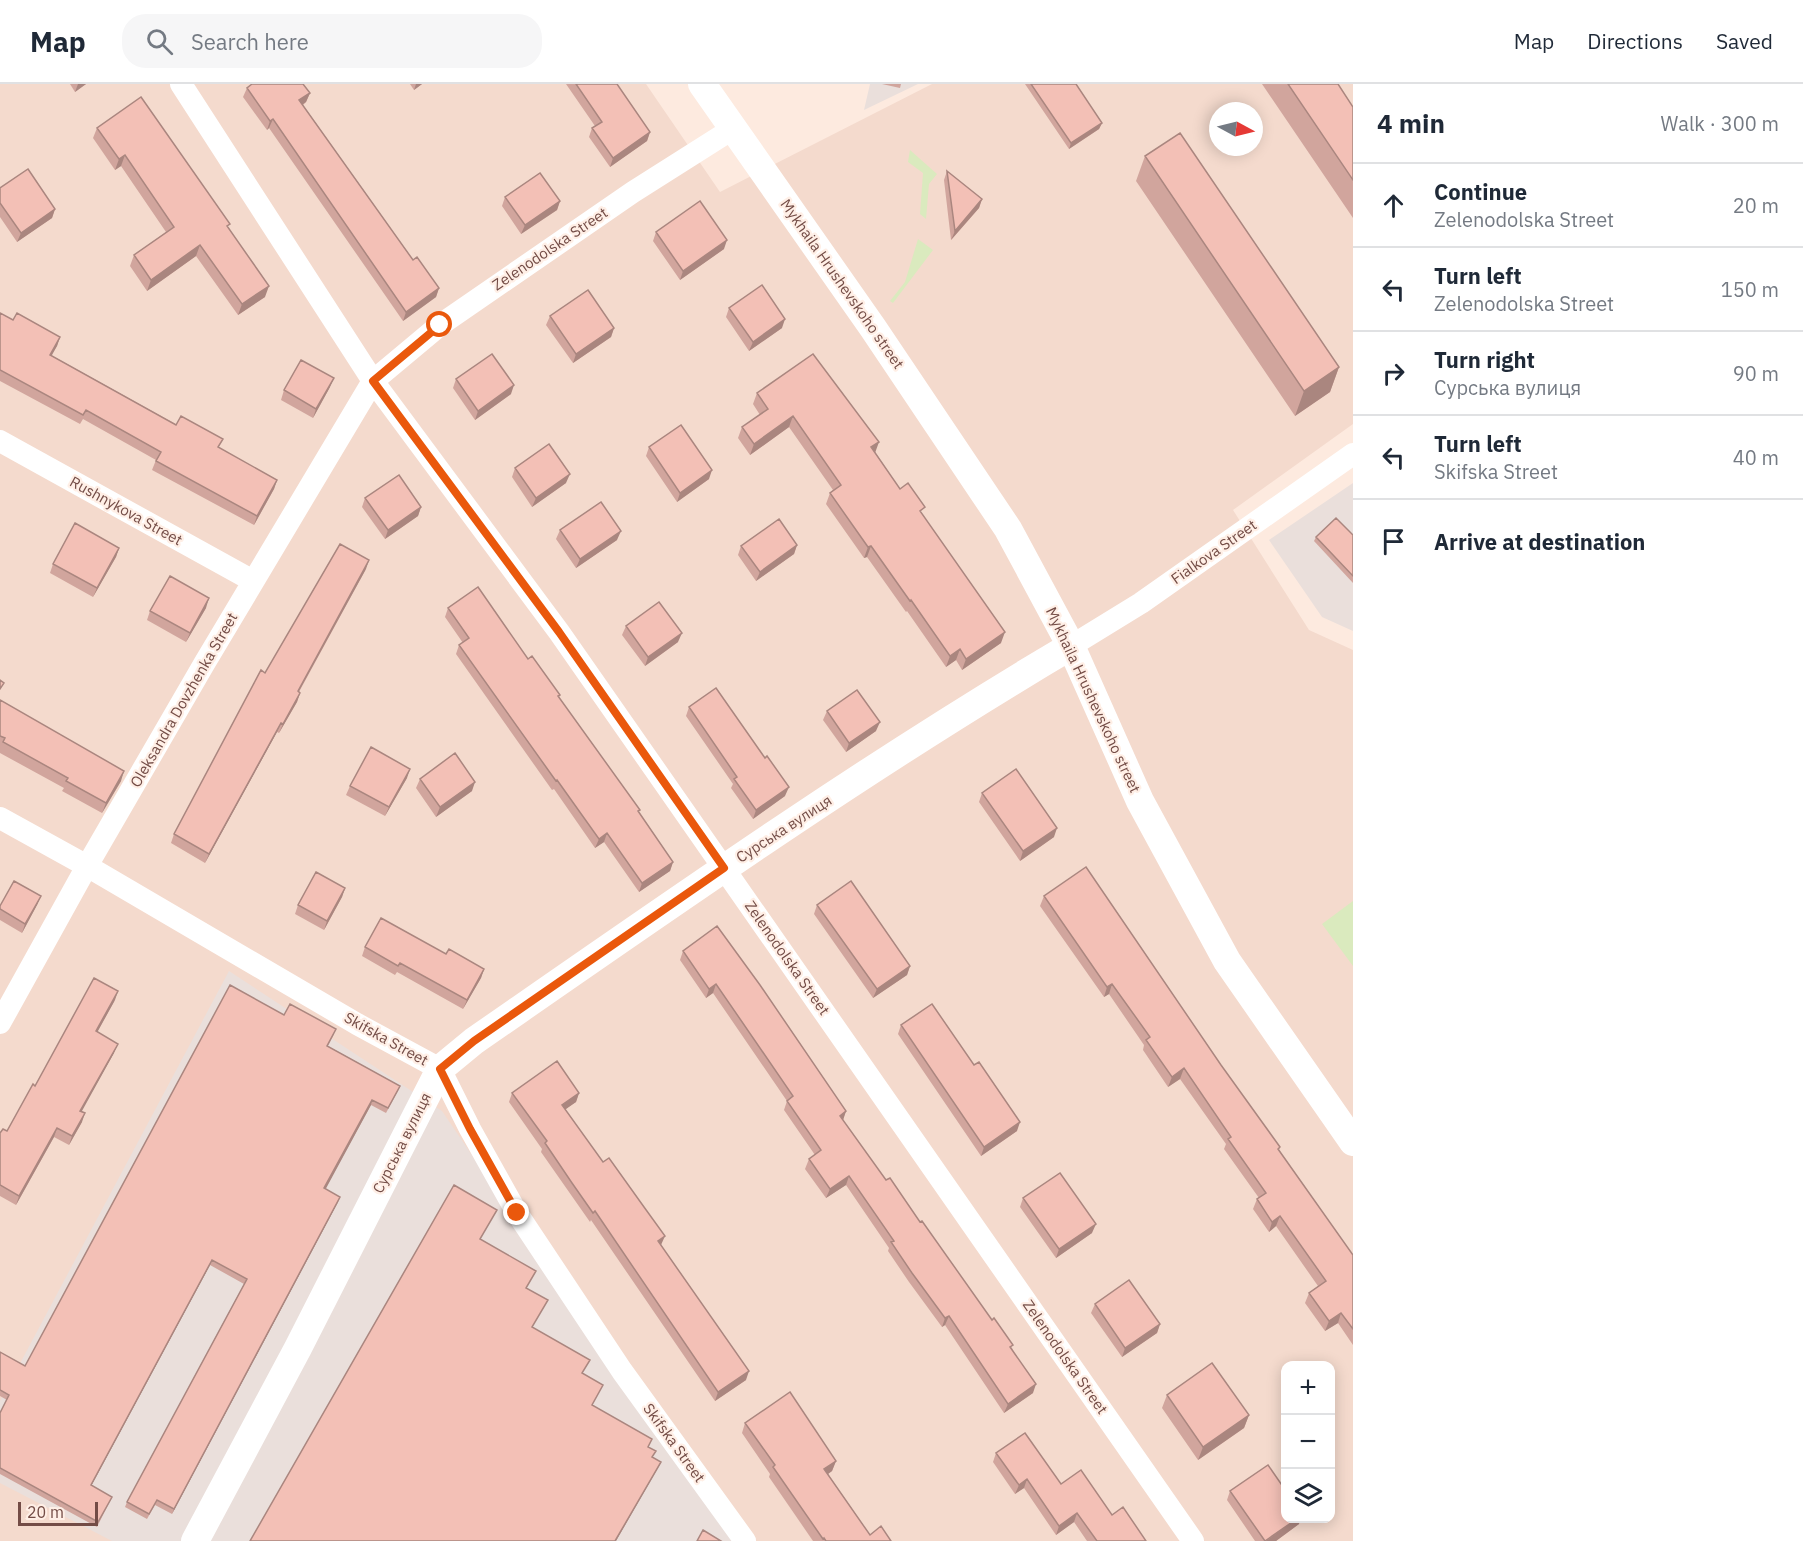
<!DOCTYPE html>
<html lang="en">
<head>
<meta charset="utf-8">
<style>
	body { margin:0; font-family:"IBM Plex Sans",sans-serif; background:#f6f6f7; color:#1f2937 }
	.controls { position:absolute; right:18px; bottom:18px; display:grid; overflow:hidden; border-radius:12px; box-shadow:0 3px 15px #0003 }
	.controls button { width:54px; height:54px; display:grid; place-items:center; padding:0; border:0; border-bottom:2px solid #e0e1e3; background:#fff; color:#1f2937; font:30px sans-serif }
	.compass { position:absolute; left:1209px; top:18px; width:54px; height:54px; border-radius:50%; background:#fff; box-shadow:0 3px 15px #0003; rotate:97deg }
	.scale { position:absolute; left:18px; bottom:15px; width:80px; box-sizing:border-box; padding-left:6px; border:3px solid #734c46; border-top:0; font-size:16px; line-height:21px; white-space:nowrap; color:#734c46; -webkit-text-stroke:4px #ffefe6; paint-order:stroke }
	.stop { position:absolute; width:18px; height:18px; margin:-14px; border:4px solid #ea580c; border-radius:50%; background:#fff }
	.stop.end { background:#ea580c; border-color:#fff; box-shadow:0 2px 6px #0008 }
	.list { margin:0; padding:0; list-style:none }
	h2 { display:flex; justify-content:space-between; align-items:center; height:78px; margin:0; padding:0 24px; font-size:26px }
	h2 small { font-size:20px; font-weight:400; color:#747a83 }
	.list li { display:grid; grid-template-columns:39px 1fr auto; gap:18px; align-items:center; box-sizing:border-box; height:84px; padding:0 24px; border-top:2px solid #e0e1e3 }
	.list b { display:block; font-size:22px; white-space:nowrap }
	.list p { margin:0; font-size:20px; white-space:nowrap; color:#747a83 }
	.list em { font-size:20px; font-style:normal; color:#747a83 }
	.icon { flex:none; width:33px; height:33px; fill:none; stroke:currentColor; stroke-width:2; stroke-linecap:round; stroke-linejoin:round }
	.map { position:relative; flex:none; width:1353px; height:1457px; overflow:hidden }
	header { display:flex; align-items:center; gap:36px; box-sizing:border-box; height:84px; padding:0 30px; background:#fff; border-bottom:2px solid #e0e1e3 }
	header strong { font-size:28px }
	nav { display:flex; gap:33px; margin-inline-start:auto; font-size:21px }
	.search { width:420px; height:54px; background:#f6f6f7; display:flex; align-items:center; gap:15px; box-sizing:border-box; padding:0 21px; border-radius:24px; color:#747a83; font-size:22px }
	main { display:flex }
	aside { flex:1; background:#fff }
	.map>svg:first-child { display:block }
	.residential { fill:#f4dacd; fill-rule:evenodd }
	.industrial { fill:#eadfdb }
	.green { fill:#daeabe }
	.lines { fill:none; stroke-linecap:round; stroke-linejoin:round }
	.minor { stroke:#fff; stroke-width:22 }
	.tertiary { stroke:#fff; stroke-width:28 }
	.wall { fill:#d1a59d }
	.shaded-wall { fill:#aa867f }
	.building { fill:#f3c0b6; stroke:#aa867f; stroke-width:1.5 }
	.route { stroke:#ea580c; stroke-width:8 }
	.labels { text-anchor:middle; stroke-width:4.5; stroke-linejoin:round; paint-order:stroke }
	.street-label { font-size:15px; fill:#734c46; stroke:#ffefe6 }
</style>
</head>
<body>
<header>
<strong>Map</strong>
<div class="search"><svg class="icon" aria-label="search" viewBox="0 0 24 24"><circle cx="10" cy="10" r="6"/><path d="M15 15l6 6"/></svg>Search here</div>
<nav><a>Map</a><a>Directions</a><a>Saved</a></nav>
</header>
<main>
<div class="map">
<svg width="1353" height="1457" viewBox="0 0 1353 1457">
	<rect width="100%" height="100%" fill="#fdeadf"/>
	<path class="residential" d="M0 0H646L720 108 932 0H1353V340L1233 426 1309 546 1353 566V1457H0ZM1218 27H1254V63H1218ZM1286 1282H1330V1434H1286Z"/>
	<path class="industrial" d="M870 0H918L864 26Z
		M1353 399V547L1322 533 1269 456Z
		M229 887 442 1027 734 1457H112L0 1399V1317Z"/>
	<path class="green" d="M910 66 937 90 929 100 926 135 920 130 923 89 908 78Z
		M918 155 933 166 893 219 890 217 905 198Z
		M1353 817V882L1322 840Z"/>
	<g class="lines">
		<path class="minor" d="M181 0 373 297 559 548 1193 1457
			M0 357 253 497
			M1071 562 1141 519 1353 370
			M0 734 87 782 357 940 440 985 470 1045 517 1129 622 1287 745 1457
			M0 939 87 782 204 580 373 297 440 241 633 108 734 44"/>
		<path class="tertiary" d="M702 0 873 244 1008 445 1071 562 1140 717 1227 877 1353 1058
			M195 1457 298 1264 440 985 474 957C670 821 866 683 1071 562"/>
	</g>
	<path class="wall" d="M70 0H86L75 8Z
		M410 0H422L414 6Z
		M566 0H617L650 48 647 57 610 83 589 53 592 44 595 42Z
		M882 0H901L900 4Z
		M1025 0H1076L1102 39 1099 45 1069 65Z
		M1262 0H1338L1353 23V134Z
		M247 4 310 9 306 18 303 21 413 176 439 204 436 213 403 237 269 44 267 46 243 13Z
		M97 44 229 144 265 213 238 231 196 172 147 207 130 182 134 171 166 148 121 82 115 86 93 54Z
		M1145 72 1339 283 1330 308 1295 332 1136 97Z
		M947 87 982 115 979 124 951 156 944 96Z
		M0 104 55 125 52 134 17 158 0 133Z
		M505 113 560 117 557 126 521 150 502 122Z
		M656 148 724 165 680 196 653 157Z
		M729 224 782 244 749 267 726 233Z
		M0 229 13 236 60 253 57 262 51 271 277 396 274 405 254 441 152 386 156 376 83 335 80 340 0 297Z
		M550 232 614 244 611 253 573 279 546 241Z
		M456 295 511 310 475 336 453 304Z
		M330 303 313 334 281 316 284 306Z
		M757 309 875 368 900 405 922 430 1001 559 962 586 956 576 946 583 907 527 906 528 867 473 864 474 826 420 830 409 833 406 789 343 750 371 738 354 742 343 760 331 753 320Z
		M649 363 709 395 677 418 646 372Z
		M515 384 566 399 532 423 512 393Z
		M365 414 421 423 418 432 385 455 362 423Z
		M560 446 617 456 576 484 556 455Z
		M1353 451V499L1314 457 1316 453Z
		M797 461 794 470 756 497 738 471 741 462Z
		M119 464 116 473 93 513 50 489 53 480Z
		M366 485 299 608 300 609 297 618 279 649 277 648 205 779 171 759 174 750 265 589Z
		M206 524 186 558 147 536 150 527Z
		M448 524 528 575 560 611 559 614 640 726 639 728 673 778 670 787 639 808 604 758 595 764 554 705 552 706 456 570 459 561 463 559 445 533Z
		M626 542 678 558 645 582 622 551Z
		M0 616 121 697 102 729 62 707 64 704 0 669Z
		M689 623 785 712 753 735 731 704 733 700 686 632Z
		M827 627 876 647 846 668 823 636Z
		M407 694 385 732 346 711 350 702Z
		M420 695 472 707 436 733 416 704Z
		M982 709 1054 753 1020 777 979 718Z
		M345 804 342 813 324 846 295 830 298 821Z
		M41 812 37 821 22 849 0 836V822Z
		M1044 812 1221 981 1280 1063 1279 1066 1353 1171V1261L1338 1239 1325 1247 1305 1219 1309 1209 1318 1202 1276 1142 1269 1148 1253 1125 1257 1115 1259 1114 1224 1065 1226 1060 1180 995 1168 1003 1143 966 1144 961 1109 910 1104 913 1040 822Z
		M817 821 910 882 907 891 873 914 814 830Z
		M365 863 446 870 484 885 481 894 463 925 397 888 395 891 362 872Z
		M683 867 846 1027 843 1036 886 1096 920 1138 1012 1264 1033 1309 1004 1329 945 1241 942 1243 909 1198 888 1167 889 1164 846 1101 826 1114 805 1085 809 1075 815 1071 784 1026 787 1017 713 909 706 914 680 876Z
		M115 916 97 948 114 969 81 1027 82 1038 69 1061 54 1053 16 1121 0 1112V1049L7 1047 35 1002Z
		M284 931 334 950 328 962 400 1002 398 1007 386 1029 371 1021 325 1105 338 1118 172 1430 155 1421 147 1435 125 1423 127 1418 244 1200 210 1181 91 1402 112 1413 97 1443 0 1390V1329L7 1316 0 1312V1268L25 1282Z
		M901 941 1017 1047 981 1072 898 950Z
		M512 1009H579L576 1018 565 1025 661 1161V1162L746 1296 715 1317 591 1136 590 1138 541 1068 542 1065 509 1018Z
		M1023 1114 1092 1149 1056 1174 1020 1123Z
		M1095 1220 1160 1240 1157 1249 1122 1273 1091 1229Z
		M1167 1311 1249 1331 1244 1344 1198 1376 1162 1324Z
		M745 1339 836 1377 832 1387 828 1390 870 1451 891 1457H813L769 1393 770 1390 742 1349Z
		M996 1369 1061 1400 1112 1431 1146 1457H1087L1074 1438 1056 1451 1024 1404 1015 1410 993 1378Z
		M1230 1407 1299 1440 1276 1457H1255L1227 1416Z"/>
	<path class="shaded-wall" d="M78 0H86L75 8Z
		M416 0H422L414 6Z
		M310 9 306 18 296 25 299 16Z
		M273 35 269 44 267 46 270 37Z
		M1102 39 1099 45 1069 65 1071 59Z
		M650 48 647 57 610 83 613 74Z
		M125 71 121 82 115 86 119 75Z
		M982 115 979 124 951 156 955 147Z
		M560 117 557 126 521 150 525 141Z
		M55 125 52 134 17 158 21 149Z
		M727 156 724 165 680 196 683 187Z
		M200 161 196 172 147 207 151 196Z
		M269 202 265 213 238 231 242 220Z
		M439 204 436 213 403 237 406 228Z
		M785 235 782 244 749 267 753 258Z
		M614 244 611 253 573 279 576 270Z
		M60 253 57 262 47 280 50 271Z
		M1339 283 1330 308 1295 332 1304 307Z
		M334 294 330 303 313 334 316 325Z
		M514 301 511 310 475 336 478 327Z
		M793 332 789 343 750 371 754 360Z
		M879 358 875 369 871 363Z
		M712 386 709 395 677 418 680 409Z
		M570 390 566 399 532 423 536 414Z
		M277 396 274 405 254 441 257 432Z
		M421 423 418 432 385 455 388 446Z
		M621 447 617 456 576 484 580 475Z
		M797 461 794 470 756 497 760 488Z
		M871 462 867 473 864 474 868 463Z
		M119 464 116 473 93 513 97 504Z
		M369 476 366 485 294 616 298 607Z
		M209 514 206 524 186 558 190 549Z
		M1005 548 1001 559 962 586 966 575Z
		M682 549 678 558 645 582 648 573Z
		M960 565 956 576 946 583 950 572Z
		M300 609 297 618 279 649 283 640Z
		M880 638 876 647 846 668 849 659Z
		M281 639 277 648 205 779 209 770Z
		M410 685 407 694 385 732 389 723Z
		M124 687 121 697 102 729 106 719Z
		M475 698 472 707 436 733 440 723Z
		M789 703 785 712 753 735 756 726Z
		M1057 744 1054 753 1020 777 1023 767Z
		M607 749 604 758 595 764 599 755Z
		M673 778 670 787 639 808 642 799Z
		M345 804 342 813 324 846 327 837Z
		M41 812 37 821 22 849 25 840Z
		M910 882 907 891 873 914 877 905Z
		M484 885 481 894 463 925 467 916Z
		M716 900 713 909 706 914 709 905Z
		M1112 900 1109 910 1104 913 1107 903Z
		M118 907 115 916 93 956 96 947Z
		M118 960 114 969 77 1036 80 1027Z
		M1184 984 1180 995 1168 1003 1172 993Z
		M579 1009 576 1018 559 1030 562 1021Z
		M372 1016 371 1021 323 1110 324 1104Z
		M846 1027 843 1036 840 1032Z
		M85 1029 82 1038 69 1061 72 1052Z
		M1020 1038 1017 1047 981 1072 984 1063Z
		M57 1044 54 1053 16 1121 19 1112Z
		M849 1092 846 1101 826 1114 830 1105Z
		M340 1113 338 1118 172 1430 174 1425Z
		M1280 1132 1276 1142 1269 1148 1272 1138Z
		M1096 1140 1092 1149 1056 1174 1059 1165Z
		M665 1152 661 1161 654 1166 658 1157Z
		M212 1176 210 1181 89 1406 91 1401Z
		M1341 1229 1338 1239 1325 1247 1329 1237Z
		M949 1232 945 1241 942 1243 945 1234Z
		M1160 1240 1157 1249 1122 1273 1125 1264Z
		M749 1287 746 1296 715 1317 718 1308Z
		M1036 1300 1033 1309 1004 1329 1008 1320Z
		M1249 1331 1244 1344 1198 1376 1203 1363Z
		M836 1377 832 1387 821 1395 824 1385Z
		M661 1378 659 1382 616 1457H615Z
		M1027 1395 1024 1404 1015 1410 1019 1401Z
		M1077 1429 1074 1438 1056 1451 1059 1442Z
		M1298 1434H1301L1299 1440 1276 1457H1266Z"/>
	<path class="building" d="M252 0H303L310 9 299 16 413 176 417 173 439 204 406 228 273 35 270 37 247 4Z
		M576 0H617L650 48 613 74 592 44 602 38Z
		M1031 0H1076L1102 39 1071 59Z
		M1288 0H1338L1353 23V96Z
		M141 13 230 140 227 142 269 202 242 220 200 161 151 196 134 171 174 143 125 71 119 75 97 44Z
		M1180 49 1339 283 1304 307 1145 72Z
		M28 85 55 125 21 149 0 119V104Z
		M947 87 982 115 955 147Z
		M540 89 560 117 525 141 505 113Z
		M700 117 727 156 683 187 656 148Z
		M762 201 785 235 753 258 729 224Z
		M588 206 614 244 576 270 550 232Z
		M0 229 13 236 17 229 60 253 50 271 176 341 181 332 223 355 218 363 277 396 257 432 156 377 161 368 86 326 83 331 0 286Z
		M492 270 514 301 478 327 456 295Z
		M813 270 879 358 871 363 900 405 908 399 925 423 920 427 1005 548 966 575 960 565 950 572 911 516 910 517 871 462 868 463 830 409 841 401 793 332 754 360 742 343 768 325 757 309Z
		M301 276 334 294 316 325 284 306Z
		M681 341 712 386 680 409 649 363Z
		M549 360 570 390 536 414 515 384Z
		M399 391 421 423 388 446 365 414Z
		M601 418 621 447 580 475 560 446Z
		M1336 434 1353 451V492L1316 453Z
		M779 435 797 461 760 488 741 462Z
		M75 439 119 464 97 504 53 480Z
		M340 460 369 476 298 607 300 609 283 640 281 639 209 770 174 750 261 586 265 589Z
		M170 492 209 514 190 549 150 527Z
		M478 503 528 575 532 572 560 611 558 612 640 726 638 727 673 778 642 799 607 749 599 755 557 696 556 697 459 561 469 554 448 524Z
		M659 518 682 549 648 573 626 542Z
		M0 596 4 599 0 605Z
		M716 604 765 674 767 672 789 703 756 726 734 695 737 693 689 623Z
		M857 606 880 638 849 659 827 627Z
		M0 616 124 687 106 719 66 697 68 694 3 658 5 654 0 652Z
		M371 663 410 685 389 723 350 702Z
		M455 669 475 698 440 723 420 695Z
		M1016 685 1057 744 1023 767 982 709Z
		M1086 783 1221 981 1280 1063 1278 1065 1353 1171V1245L1341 1229 1329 1237 1309 1209 1326 1197 1280 1132 1272 1138 1257 1115 1266 1109 1228 1055 1231 1053 1184 984 1172 993 1146 956 1150 953 1112 900 1107 903 1044 812Z
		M316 788 345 804 327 837 298 821Z
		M14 797 41 812 25 840 0 825V822Z
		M851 797 910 882 877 905 817 821Z
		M381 834 446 870 449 865 484 885 467 916 400 879 398 882 365 863Z
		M717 842 760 901 846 1027 840 1032 886 1096 890 1094 920 1138 922 1137 992 1236 994 1234 1013 1261 1010 1263 1036 1300 1008 1320 949 1232 945 1234 912 1189 891 1158 894 1157 849 1092 830 1105 809 1075 821 1066 787 1017 793 1012 716 900 709 905 683 867Z
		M94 894 118 907 96 947 118 960 80 1027 85 1029 72 1052 57 1044 19 1112 0 1101V1049L3 1045 7 1047 33 1000 35 1002Z
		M230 901 284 931 290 920 336 945 327 962 400 1002 388 1024 372 1016 324 1104 340 1113 174 1425 157 1416 149 1430 127 1418 247 1195 212 1176 91 1401 112 1413 98 1438 0 1384V1329L9 1311 0 1306V1268L25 1282Z
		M932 920 974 981 979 978 1020 1038 984 1063 901 941Z
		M557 977 579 1009 562 1021 603 1078 609 1074 644 1123 665 1152 658 1157 749 1287 718 1308 595 1127 593 1129 572 1099 545 1059 547 1057 512 1009Z
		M1060 1089 1096 1140 1059 1165 1023 1114Z
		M454 1101 497 1126 480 1155 536 1187 526 1204 548 1216 532 1243 590 1276 582 1289 603 1301 592 1321 652 1355 648 1363 656 1367 652 1373 661 1378 615 1457H250Z
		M1129 1196 1160 1240 1125 1264 1095 1220Z
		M1212 1279 1249 1331 1203 1363 1167 1311Z
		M790 1308 836 1377 824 1385 870 1451 881 1442 891 1457H826L824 1454 823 1455 773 1383 775 1381 745 1339Z
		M1025 1349 1061 1400 1081 1386 1112 1431 1123 1423 1146 1457H1097L1077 1429 1059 1442 1027 1395 1019 1401 996 1369Z
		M1268 1381 1286 1407V1434H1298L1265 1457 1230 1407Z
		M703 1446 721 1457H697Z"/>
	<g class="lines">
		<path class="route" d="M440 241 373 297 559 548 724 784 474 957 440 985 470 1045 517 1129"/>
	</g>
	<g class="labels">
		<g class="street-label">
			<text transform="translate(550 165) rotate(-34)" y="5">Zelenodolska Street</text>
			<text transform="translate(842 200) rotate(55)" y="5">Mykhaila Hrushevskoho street</text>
			<text transform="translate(126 427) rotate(29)" y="5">Rushnykova Street</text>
			<text transform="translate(1214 468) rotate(-35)" y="5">Fialkova Street</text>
			<text transform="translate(184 616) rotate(-60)" y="5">Oleksandra Dovzhenka Street</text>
			<text transform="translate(1093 616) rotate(65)" y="5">Mykhaila Hrushevskoho street</text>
			<text transform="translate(784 745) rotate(-33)" y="5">Сурська вулиця</text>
			<text transform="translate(787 874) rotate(55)" y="5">Zelenodolska Street</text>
			<text transform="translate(386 955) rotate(29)" y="5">Skifska Street</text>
			<text transform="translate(402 1059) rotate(-63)" y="5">Сурська вулиця</text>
			<text transform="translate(1065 1273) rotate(55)" y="5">Zelenodolska Street</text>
			<text transform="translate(674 1359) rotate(54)" y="5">Skifska Street</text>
		</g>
	</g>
</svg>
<div class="controls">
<button>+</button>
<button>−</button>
<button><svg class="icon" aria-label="layers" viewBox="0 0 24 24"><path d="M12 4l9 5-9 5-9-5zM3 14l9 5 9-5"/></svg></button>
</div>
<svg class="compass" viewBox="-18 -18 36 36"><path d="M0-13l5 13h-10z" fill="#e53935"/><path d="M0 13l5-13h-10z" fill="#747a83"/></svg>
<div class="scale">20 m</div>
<div class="stop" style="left:440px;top:241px"></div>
<div class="stop end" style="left:517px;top:1129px"></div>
</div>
<aside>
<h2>4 min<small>Walk · 300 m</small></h2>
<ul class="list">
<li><svg class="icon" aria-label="ahead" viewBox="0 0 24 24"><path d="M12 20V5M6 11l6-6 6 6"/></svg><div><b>Continue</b><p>Zelenodolska Street</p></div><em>20 m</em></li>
<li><svg class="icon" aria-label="left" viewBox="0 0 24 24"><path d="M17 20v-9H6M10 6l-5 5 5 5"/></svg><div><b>Turn left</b><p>Zelenodolska Street</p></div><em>150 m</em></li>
<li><svg class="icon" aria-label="right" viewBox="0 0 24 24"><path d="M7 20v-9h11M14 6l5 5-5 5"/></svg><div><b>Turn right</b><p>Сурська вулиця</p></div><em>90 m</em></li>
<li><svg class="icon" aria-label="left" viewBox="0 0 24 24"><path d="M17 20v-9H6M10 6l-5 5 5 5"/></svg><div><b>Turn left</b><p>Skifska Street</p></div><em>40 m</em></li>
<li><svg class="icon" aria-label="arrive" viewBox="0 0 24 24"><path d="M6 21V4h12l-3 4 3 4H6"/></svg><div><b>Arrive at destination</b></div></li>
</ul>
</aside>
</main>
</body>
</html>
